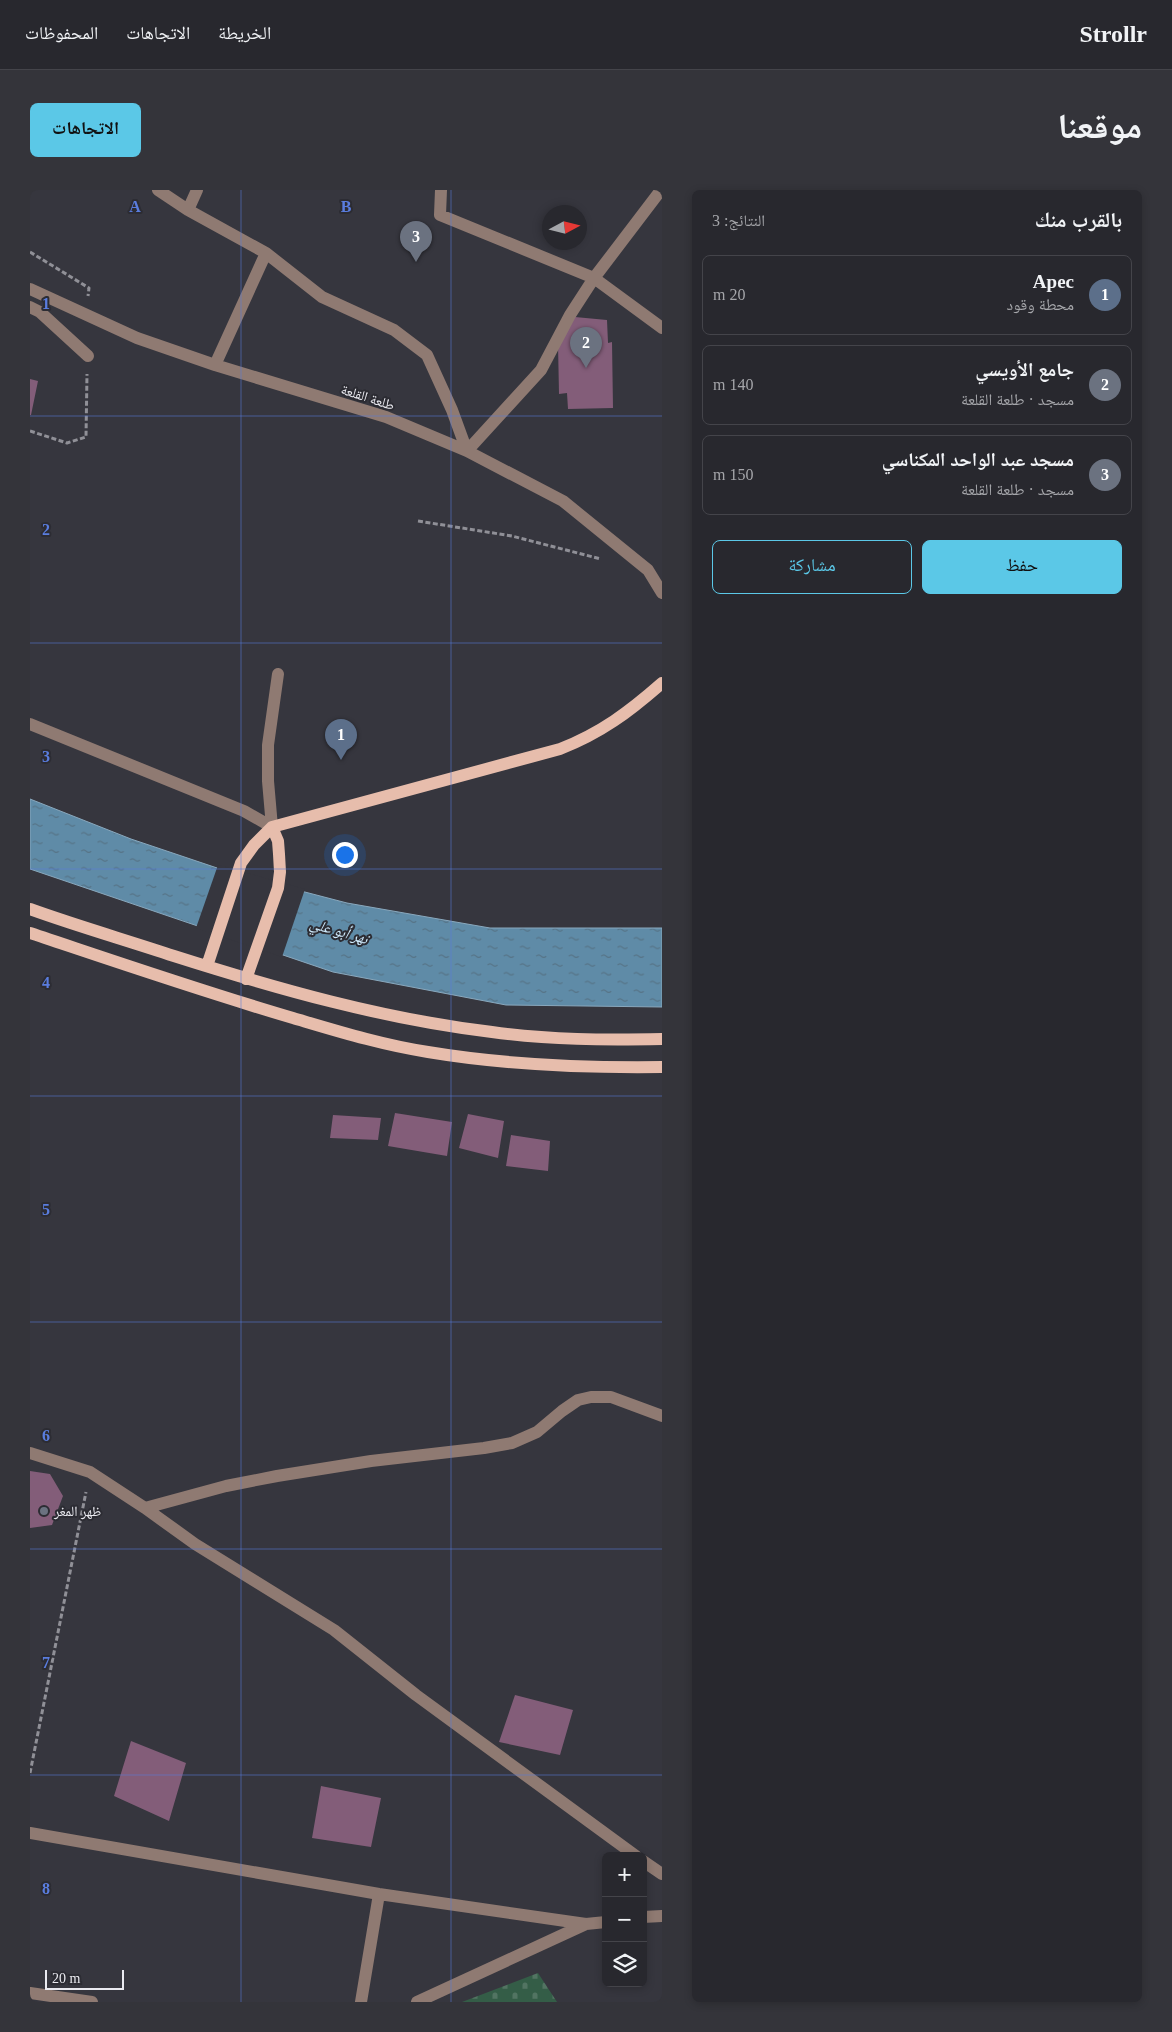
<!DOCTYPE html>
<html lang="ar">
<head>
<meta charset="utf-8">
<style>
	body { margin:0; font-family:"Times New Roman","Noto Naskh Arabic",serif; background:#34343a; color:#f1f3f6; direction:rtl }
	.controls { position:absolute; right:15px; bottom:15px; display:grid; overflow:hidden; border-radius:8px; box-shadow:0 2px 8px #0003 }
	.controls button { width:45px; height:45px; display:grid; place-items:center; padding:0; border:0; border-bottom:1px solid #44444a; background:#28282e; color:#f1f3f6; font:25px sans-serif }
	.compass { position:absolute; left:512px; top:15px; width:45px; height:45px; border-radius:50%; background:#28282e; box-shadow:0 2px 8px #0003; rotate:83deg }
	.scale { position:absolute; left:15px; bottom:12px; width:79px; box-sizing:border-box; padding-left:5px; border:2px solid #eaeaf0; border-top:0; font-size:14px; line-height:18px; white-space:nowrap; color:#eaeaf0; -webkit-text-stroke:4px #2c2c33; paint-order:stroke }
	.you { position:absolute; left:314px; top:664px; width:18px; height:18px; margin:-12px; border:4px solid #fff; border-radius:50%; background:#1a73e8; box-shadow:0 0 0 8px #1a73e833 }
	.badge { display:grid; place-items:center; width:32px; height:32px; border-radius:50%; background:#5bc8e7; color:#fff; font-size:16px; font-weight:700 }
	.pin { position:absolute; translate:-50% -41px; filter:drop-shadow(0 1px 2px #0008) }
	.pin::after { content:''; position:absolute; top:26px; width:18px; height:15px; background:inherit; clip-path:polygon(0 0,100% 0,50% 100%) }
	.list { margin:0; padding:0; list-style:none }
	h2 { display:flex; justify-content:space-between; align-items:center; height:65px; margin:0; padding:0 20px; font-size:21px }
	h2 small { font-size:16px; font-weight:400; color:#a5a6aa }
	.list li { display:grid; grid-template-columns:32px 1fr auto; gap:15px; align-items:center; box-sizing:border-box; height:80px; margin:0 10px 10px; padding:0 10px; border:1px solid #44444a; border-radius:8px }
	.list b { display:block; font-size:19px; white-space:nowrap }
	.list p { margin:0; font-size:16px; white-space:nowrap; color:#a5a6aa }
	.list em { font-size:16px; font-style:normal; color:#a5a6aa }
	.actions { display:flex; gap:10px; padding:15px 20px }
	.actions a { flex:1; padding:11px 0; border:1px solid #5bc8e7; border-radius:8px; text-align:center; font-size:18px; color:#5bc8e7 }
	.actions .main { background:#5bc8e7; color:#111 }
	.icon { flex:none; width:28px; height:28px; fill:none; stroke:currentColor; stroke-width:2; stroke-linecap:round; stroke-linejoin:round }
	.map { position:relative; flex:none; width:632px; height:1812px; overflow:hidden; direction:ltr; border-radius:8px }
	header { display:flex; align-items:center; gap:30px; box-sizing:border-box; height:70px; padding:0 25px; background:#28282e; border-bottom:1px solid #44444a }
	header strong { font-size:24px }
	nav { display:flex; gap:28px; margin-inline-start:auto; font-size:18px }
	.intro { display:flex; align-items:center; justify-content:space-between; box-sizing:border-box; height:120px; padding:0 30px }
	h1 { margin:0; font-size:35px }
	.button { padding:12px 22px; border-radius:8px; background:#5bc8e7; color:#111; font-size:18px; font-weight:700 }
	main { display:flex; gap:30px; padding:0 30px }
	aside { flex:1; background:#28282e; border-radius:8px; box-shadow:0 2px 8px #0003 }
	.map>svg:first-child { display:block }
	.cemetery { fill:url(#cemetery-stones) }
	.water { fill:url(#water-ripples); stroke:#89a8bd }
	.pier { fill:#36363e }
	.building { fill:#835d79 }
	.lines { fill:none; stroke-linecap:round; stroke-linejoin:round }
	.path { stroke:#909097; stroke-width:3; stroke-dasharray:5 2.5; stroke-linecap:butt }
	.minor { stroke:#8f7a72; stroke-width:12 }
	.major { stroke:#e7bdac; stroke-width:12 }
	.grid { fill:none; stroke:#5a7ddf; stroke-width:1; stroke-opacity:0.55 }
	.worship-dot { fill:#6b7280; stroke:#2c2c33; stroke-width:2 }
	.labels { text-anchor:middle; stroke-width:4; stroke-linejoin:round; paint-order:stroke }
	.street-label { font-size:14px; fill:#eaeaf0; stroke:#2c2c33 }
	.poi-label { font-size:14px; fill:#eaeaf0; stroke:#2c2c33; text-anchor:start }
	.water-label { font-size:15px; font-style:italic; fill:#cde8fa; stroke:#2c2c33 }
	.grid-label { font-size:16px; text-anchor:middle; font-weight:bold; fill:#5a7ddf; stroke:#2c2c33; stroke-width:4; stroke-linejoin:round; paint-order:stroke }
</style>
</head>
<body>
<header>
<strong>Strollr</strong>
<nav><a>الخريطة</a><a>الاتجاهات</a><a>المحفوظات</a></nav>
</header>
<div class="intro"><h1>موقعنا</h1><a class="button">الاتجاهات</a></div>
<main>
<aside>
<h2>بالقرب منك<small>النتائج: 3</small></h2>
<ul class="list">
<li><span class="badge" style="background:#5c6f8a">1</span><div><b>Apec</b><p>محطة وقود</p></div><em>20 m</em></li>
<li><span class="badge" style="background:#6b7280">2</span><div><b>جامع الأويسي</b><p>مسجد · طلعة القلعة</p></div><em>140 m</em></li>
<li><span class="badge" style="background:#6b7280">3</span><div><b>مسجد عبد الواحد المكناسي</b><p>مسجد · طلعة القلعة</p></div><em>150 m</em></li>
</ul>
<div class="actions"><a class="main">حفظ</a><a>مشاركة</a></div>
</aside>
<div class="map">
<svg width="632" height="1812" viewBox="0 0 632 1812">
	<defs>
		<pattern id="cemetery-stones" width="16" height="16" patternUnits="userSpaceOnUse" patternTransform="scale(1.25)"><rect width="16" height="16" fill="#345d47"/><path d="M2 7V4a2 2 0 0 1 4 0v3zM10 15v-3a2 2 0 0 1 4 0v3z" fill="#527462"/></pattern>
		<pattern id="water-ripples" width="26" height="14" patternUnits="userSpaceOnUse" patternTransform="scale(1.25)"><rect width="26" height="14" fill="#5f8ba7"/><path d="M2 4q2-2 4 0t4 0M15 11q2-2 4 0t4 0" fill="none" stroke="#567386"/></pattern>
	</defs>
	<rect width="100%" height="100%" fill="#36363e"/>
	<path class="cemetery" d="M508 1783 527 1812H432Z"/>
	<path class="water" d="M0 609 101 649 202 683 317 713 460 738H632V817L476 815 303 782 0 679Z"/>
	<path class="pier" d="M188 675 275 699 252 767 166 738Z"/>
	<path class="building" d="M545 127 577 130 578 153 582 152 583 218 538 219 537 203 529 204 528 154Z
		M0 189 8 191 1 225H0Z
		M365 923 422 932 417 966 358 956Z
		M438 924 474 931 468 968 429 958Z
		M303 925 351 928 348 950 300 948Z
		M481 945 520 951 518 981 476 976Z
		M0 1281 20 1284 33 1306 22 1335 0 1338Z
		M485 1505 543 1520 530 1565 469 1552Z
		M101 1551 156 1573 139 1631 84 1606Z
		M291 1596 351 1608 341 1657 282 1648Z"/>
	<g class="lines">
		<path class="path" d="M0 62 59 98 58 106
			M0 241 37 253 56 247 57 184
			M388 331 482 346 571 369
			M0 1583 56 1302"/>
		<path class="minor" d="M128 0 158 20 236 63 292 107 364 140 397 165 422 220 437 261 511 180 540 125 564 88 631 0
			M411 0 410 25 564 88 632 138
			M158 20 167 0
			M0 99 107 148 185 175 356 227 437 261 533 311 618 380 632 403
			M0 117 10 122 58 166
			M185 175 236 63
			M0 534 214 621 242 637
			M242 637 238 591V555L248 484
			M0 1263 60 1282 115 1318 165 1354 304 1440 386 1505 606 1666
			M115 1318 196 1296 247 1286 341 1271 454 1258 482 1253 507 1242 532 1221 548 1210 561 1207H581L632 1226
			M0 1643 349 1704 556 1734 576 1732
			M613 1671 632 1684
			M613 1727 632 1726
			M0 1803 62 1812
			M331 1812 349 1704
			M387 1812 556 1734"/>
		<path class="major" d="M0 719C47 736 96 750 144 766 248 799 353 829 462 842 519 850 575 850 632 849
			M0 743C87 772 174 802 263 828 307 841 352 855 398 862 476 875 553 878 632 877
			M177 776 211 673 224 655 242 637 530 559C571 543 599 522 632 493
			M216 789 248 698 250 682 249 664 248 651 242 637"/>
	</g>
	<path class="grid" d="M211 0V1812M421 0V1812M0 226H632M0 453H632M0 679H632M0 906H632M0 1132H632M0 1359H632M0 1585H632"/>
	<circle class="worship-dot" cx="14" cy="1321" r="5"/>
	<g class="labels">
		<g class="street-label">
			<text transform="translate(338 207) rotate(18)" y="5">طلعة القلعة</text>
		</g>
		<g class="poi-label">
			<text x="24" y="1326">ظهر المغر</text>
		</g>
		<g class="water-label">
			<text transform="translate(309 741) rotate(16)" y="5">نهر أبو علي</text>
		</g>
	</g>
	<g class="grid-label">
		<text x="105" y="22">A</text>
		<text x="316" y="22">B</text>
		<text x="16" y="119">1</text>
		<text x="16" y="345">2</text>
		<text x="16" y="572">3</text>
		<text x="16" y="798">4</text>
		<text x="16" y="1025">5</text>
		<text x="16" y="1251">6</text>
		<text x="16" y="1478">7</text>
		<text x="16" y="1704">8</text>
	</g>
</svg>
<div class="controls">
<button>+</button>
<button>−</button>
<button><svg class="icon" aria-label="layers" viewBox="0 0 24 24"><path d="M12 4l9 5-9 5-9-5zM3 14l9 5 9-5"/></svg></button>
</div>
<svg class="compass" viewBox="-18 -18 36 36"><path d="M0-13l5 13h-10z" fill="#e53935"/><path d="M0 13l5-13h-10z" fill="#a5a6aa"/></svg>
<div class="scale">20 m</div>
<div class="you"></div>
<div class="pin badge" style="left:311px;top:570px;background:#5c6f8a">1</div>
<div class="pin badge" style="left:556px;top:178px;background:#6b7280">2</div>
<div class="pin badge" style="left:386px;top:72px;background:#6b7280">3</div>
</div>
</main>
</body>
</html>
